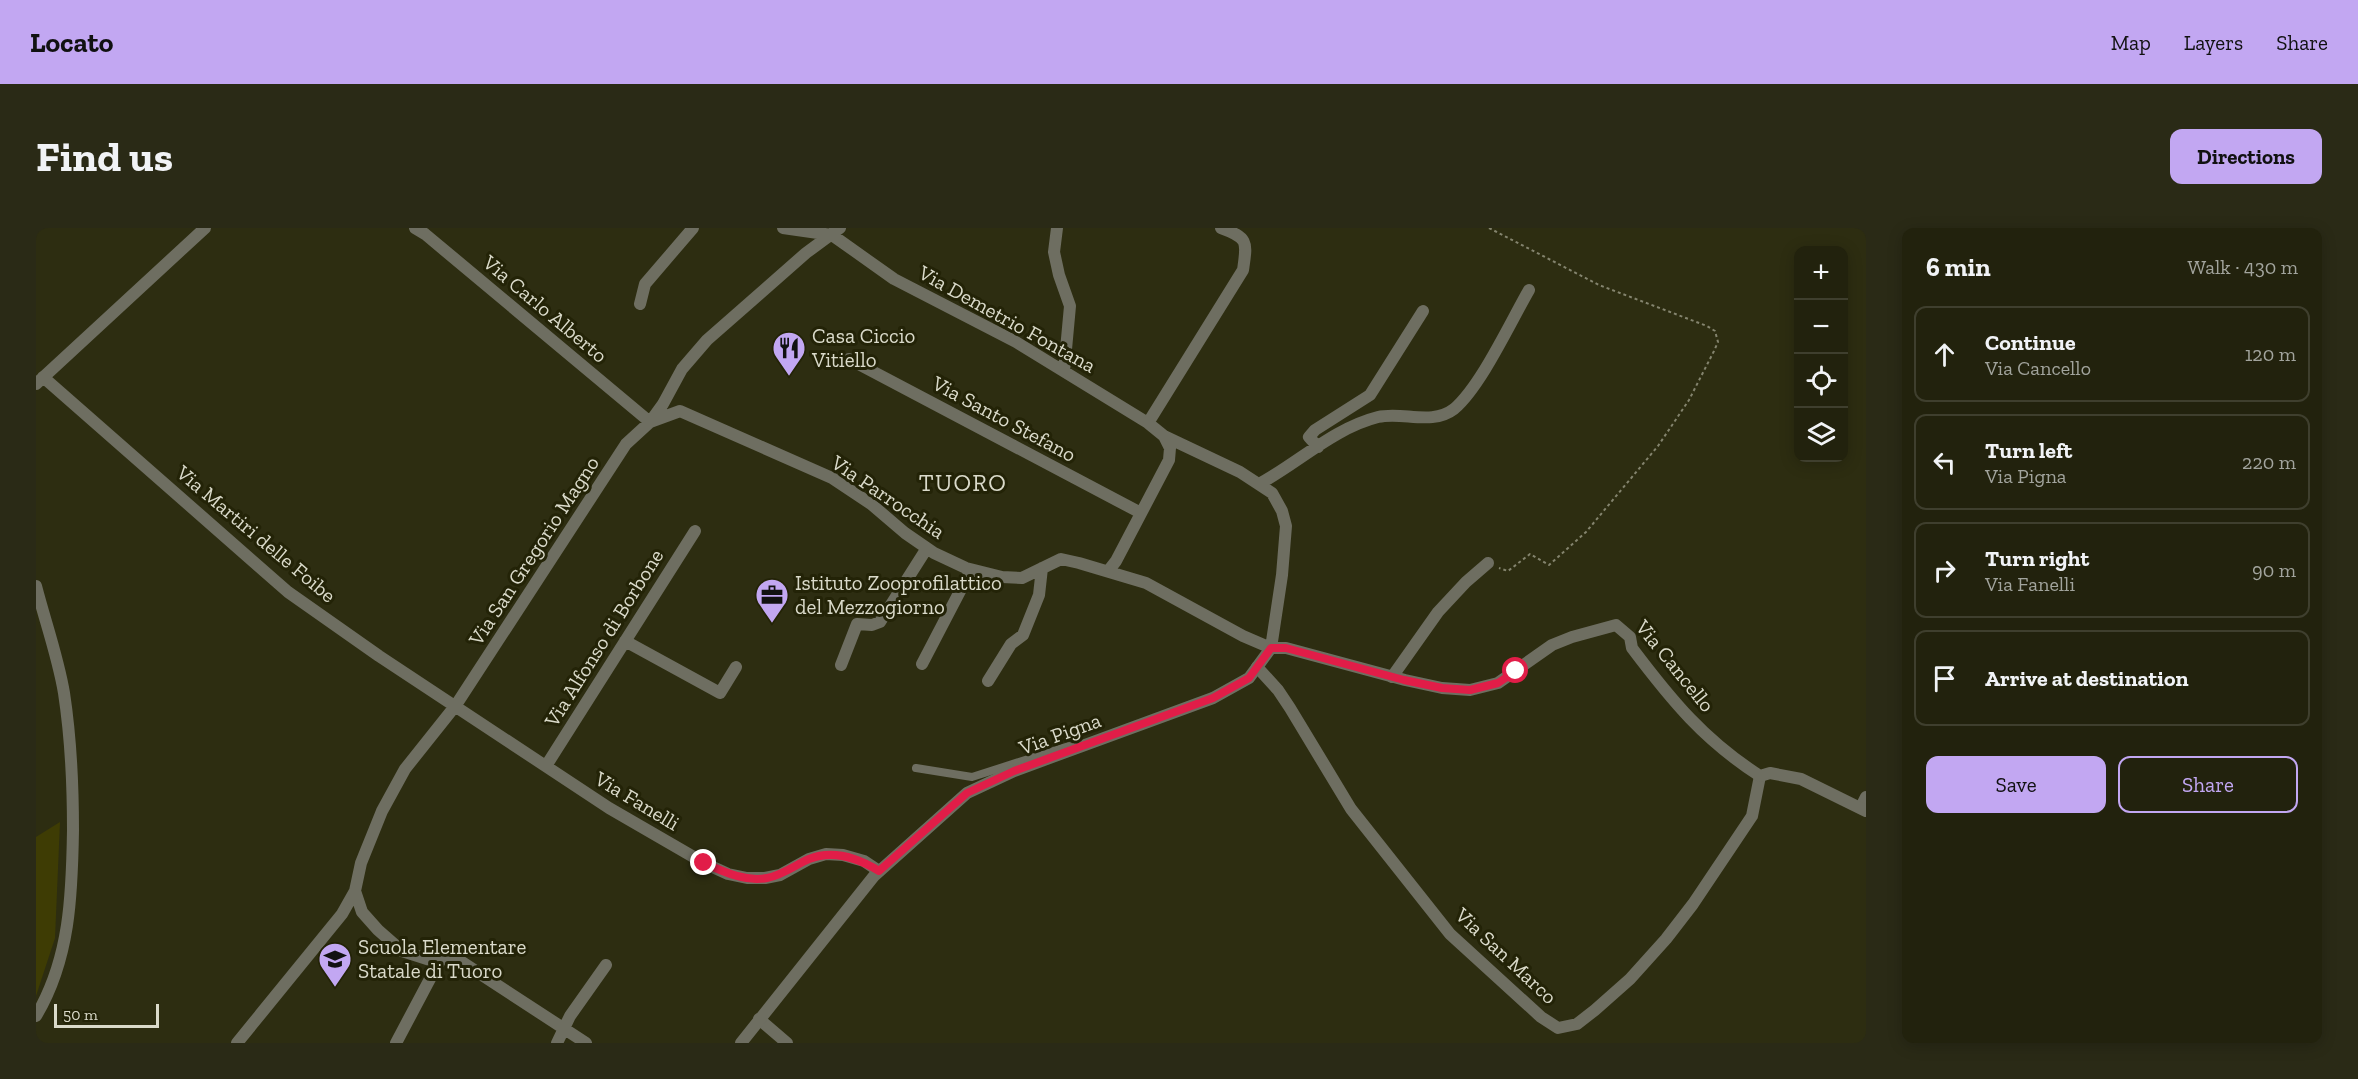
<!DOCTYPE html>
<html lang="en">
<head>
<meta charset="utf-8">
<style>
	body { margin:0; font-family:"Zilla Slab",serif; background:#2a2a16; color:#f1f3f6 }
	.controls { position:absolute; right:18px; top:18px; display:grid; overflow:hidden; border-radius:12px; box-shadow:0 3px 15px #0003 }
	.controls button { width:54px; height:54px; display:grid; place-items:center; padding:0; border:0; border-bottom:2px solid #3f3f2e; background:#22220d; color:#f1f3f6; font:30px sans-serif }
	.scale { position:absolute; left:18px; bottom:15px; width:105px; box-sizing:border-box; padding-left:6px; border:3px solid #dadaca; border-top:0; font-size:16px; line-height:21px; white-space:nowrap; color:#dadaca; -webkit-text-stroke:4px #232307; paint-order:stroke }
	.stop { position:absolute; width:18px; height:18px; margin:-14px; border:4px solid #e11d48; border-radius:50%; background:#fff }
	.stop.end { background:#e11d48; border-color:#fff; box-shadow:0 2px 6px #0008 }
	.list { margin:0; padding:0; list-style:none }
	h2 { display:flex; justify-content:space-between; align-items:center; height:78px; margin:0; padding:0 24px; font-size:26px }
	h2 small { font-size:20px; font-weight:400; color:#a2a49d }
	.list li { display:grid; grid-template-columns:39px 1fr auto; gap:18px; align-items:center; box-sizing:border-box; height:96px; margin:0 12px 12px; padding:0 12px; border:2px solid #3f3f2e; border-radius:12px }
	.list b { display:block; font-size:22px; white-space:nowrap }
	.list p { margin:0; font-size:20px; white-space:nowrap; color:#a2a49d }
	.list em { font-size:20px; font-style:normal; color:#a2a49d }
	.actions { display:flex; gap:12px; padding:18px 24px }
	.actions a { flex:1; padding:14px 0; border:2px solid #c2a7f2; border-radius:12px; text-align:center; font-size:21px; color:#c2a7f2 }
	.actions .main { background:#c2a7f2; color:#111 }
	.icon { flex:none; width:33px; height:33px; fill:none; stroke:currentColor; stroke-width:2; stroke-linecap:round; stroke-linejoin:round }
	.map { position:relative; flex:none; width:1830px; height:815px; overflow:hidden; border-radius:12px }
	header { display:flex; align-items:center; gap:36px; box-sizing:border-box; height:84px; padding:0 30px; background:#c2a7f2; color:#111 }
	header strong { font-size:28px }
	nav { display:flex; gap:33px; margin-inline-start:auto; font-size:21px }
	.intro { display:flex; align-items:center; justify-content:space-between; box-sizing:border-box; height:144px; padding:0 36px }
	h1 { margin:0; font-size:42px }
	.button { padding:15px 27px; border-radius:12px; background:#c2a7f2; color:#111; font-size:21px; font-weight:700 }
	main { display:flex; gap:36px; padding:0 36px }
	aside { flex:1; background:#22220d; border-radius:12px; box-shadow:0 3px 15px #0003 }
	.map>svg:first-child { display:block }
	.green { fill:#3e3c04 }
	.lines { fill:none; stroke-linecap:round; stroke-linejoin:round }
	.path { stroke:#84846e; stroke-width:2; stroke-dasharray:3 3; stroke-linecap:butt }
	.service { stroke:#6e6e61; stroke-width:8 }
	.minor { stroke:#6e6e61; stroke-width:12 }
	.tertiary { stroke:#6e6e61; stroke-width:12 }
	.route { stroke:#e11d48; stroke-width:8 }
	.labels { text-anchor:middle; stroke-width:6; stroke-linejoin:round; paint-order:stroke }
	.street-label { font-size:21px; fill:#dadaca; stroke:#232307 }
	.poi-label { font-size:21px; fill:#dadaca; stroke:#232307; text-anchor:start }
	.quarter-label { font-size:24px; letter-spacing:1.5px; fill:#dadaca; stroke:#232307 }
</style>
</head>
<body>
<header>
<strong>Locato</strong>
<nav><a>Map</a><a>Layers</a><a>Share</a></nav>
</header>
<div class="intro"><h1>Find us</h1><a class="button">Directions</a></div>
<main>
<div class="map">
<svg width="1830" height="815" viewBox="0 0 1830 815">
	<rect width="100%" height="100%" fill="#2d2d11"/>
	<path class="green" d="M24 594 19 710 0 768V609Z"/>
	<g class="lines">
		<path class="path" d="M1453 0 1563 57 1671 98 1679 103 1682 114 1678 123 1653 172 1622 218 1550 304 1513 337 1494 326 1472 343 1463 340"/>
		<path class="service" d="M880 540 936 549 1033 518"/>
		<path class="minor" d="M379 0 389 6 614 194
			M747 0 796 7
			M1021 0 1018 24 1023 47 1034 78 1028 143
			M604 76 609 56 657 0
			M813 131 1105 285
			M7 149 252 364 343 428 573 580 668 635 692 646 711 650H729L744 647 773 631 790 626 807 627 828 633 843 643
			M0 156 169 0
			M614 194 644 183 796 250 835 276 869 305 898 325 930 340 966 349 986 350 1025 331 1043 335 1110 355 1207 408 1235 420 1246 347 1250 298 1246 283 1236 265 1204 244 1128 208 1112 195 980 114 858 51 796 7
			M1112 195 1207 42C1211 14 1213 10 1185 0
			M1282 219 1273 209 1279 202 1334 167 1387 83
			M1223 256C1262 235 1298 200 1342 189 1366 183 1396 198 1418 181 1445 158 1474 95 1493 62
			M1073 342 1080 333 1133 232 1134 220 1128 208
			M0 358C9 393 22 429 28 465 35 511 37 556 37 602 36 667 34 731 0 788
			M589 413 684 465 700 439
			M886 436 935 342
			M805 437 821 396 836 397 844 394 891 320
			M1221 439 1242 462 1254 480 1315 581 1414 706 1505 789 1522 800 1541 796 1559 782 1594 751 1630 711 1657 676 1716 588 1724 548
			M1356 449 1402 384 1430 354 1452 335
			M952 453 975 416 987 407 1003 367 1006 340
			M510 538 659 303
			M1825 579 1830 569
			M723 791 751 815
			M201 815 306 686 319 663
			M360 815 404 732
			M521 815 534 788 570 737
			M550 815 426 734 415 731 394 732 366 723 342 702 326 684 319 663 325 635 346 583 369 541 420 477 590 216 614 194 627 176 646 141 671 112 770 25 804 0"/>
		<path class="tertiary" d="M705 815 838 648 931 565 978 543 1177 470 1213 450 1235 420H1250L1369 452 1406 460 1434 462 1462 455 1516 417 1536 409 1580 397 1594 409 1596 420C1636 473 1668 512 1724 548L1734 545 1765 551 1830 583"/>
	</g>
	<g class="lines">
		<path class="route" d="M668 635C688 644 709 654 731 650 747 647 759 637 773 631 798 621 822 630 843 643L931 565 978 543 1177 470 1213 450 1235 420H1250L1368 452 1406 460 1434 462 1462 455 1480 443"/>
	</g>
	<defs>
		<g id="restaurant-pin" transform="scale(1.725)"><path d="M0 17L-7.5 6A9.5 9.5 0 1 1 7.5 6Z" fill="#c2a7f2" stroke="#232307"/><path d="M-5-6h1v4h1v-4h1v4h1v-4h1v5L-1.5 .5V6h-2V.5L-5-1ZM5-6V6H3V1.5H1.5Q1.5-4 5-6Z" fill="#111"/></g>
		<g id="office-pin" transform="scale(1.725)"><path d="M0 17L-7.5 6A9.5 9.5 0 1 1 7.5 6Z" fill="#c2a7f2" stroke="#232307"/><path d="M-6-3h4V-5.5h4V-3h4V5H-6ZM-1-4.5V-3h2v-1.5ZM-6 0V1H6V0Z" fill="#111"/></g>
		<g id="school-pin" transform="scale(1.725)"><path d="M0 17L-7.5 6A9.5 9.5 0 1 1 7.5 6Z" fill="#c2a7f2" stroke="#232307"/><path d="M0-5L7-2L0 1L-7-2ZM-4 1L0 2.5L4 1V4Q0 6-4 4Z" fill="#111"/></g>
	</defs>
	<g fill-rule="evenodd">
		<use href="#restaurant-pin" x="753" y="120"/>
		<use href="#office-pin" x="736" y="367"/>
		<use href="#school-pin" x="299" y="731"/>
	</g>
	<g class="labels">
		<g class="street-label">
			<text transform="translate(509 81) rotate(40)" y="7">Via Carlo Alberto</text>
			<text transform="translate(971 91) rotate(29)" y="7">Via Demetrio Fontana</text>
			<text transform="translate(968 191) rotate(28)" y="7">Via Santo Stefano</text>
			<text transform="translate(852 269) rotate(34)" y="7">Via Parrocchia</text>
			<text transform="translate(220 306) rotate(40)" y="7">Via Martiri delle Foibe</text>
			<text transform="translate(498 323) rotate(-57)" y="7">Via San Gregorio Magno</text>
			<text transform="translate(568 410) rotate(-58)" y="7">Via Alfonso di Borbone</text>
			<text transform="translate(1639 438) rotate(51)" y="7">Via Cancello</text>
			<text transform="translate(1024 506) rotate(-20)" y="7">Via Pigna</text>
			<text transform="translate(601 573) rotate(31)" y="7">Via Fanelli</text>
			<text transform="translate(1470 728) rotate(43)" y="7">Via San Marco</text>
		</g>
		<g class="poi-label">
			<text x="776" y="115">Casa Ciccio<tspan x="776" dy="24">Vitiello</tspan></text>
			<text x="759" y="362">Istituto Zooprofilattico<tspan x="759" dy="24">del Mezzogiorno</tspan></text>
			<text x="322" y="726">Scuola Elementare<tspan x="322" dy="24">Statale di Tuoro</tspan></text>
		</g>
		<g class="quarter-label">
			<text x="927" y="263">TUORO</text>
		</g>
	</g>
</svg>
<div class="controls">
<button>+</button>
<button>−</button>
<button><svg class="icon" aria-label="locate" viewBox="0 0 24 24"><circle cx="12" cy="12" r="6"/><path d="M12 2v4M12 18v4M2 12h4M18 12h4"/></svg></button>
<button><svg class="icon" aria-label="layers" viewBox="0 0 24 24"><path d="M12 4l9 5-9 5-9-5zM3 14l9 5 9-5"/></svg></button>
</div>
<div class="scale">50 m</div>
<div class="stop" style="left:1480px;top:443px"></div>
<div class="stop end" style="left:668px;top:635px"></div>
</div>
<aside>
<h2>6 min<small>Walk · 430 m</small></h2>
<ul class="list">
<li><svg class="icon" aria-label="ahead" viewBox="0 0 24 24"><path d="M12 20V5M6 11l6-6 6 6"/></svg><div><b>Continue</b><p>Via Cancello</p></div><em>120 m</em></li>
<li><svg class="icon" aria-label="left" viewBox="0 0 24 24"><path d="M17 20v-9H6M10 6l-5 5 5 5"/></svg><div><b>Turn left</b><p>Via Pigna</p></div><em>220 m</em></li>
<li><svg class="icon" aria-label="right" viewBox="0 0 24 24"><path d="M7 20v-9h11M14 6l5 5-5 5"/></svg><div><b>Turn right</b><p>Via Fanelli</p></div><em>90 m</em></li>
<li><svg class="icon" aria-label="arrive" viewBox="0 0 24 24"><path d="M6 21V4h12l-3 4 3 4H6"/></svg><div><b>Arrive at destination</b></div></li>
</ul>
<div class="actions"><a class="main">Save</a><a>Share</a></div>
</aside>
</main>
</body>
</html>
